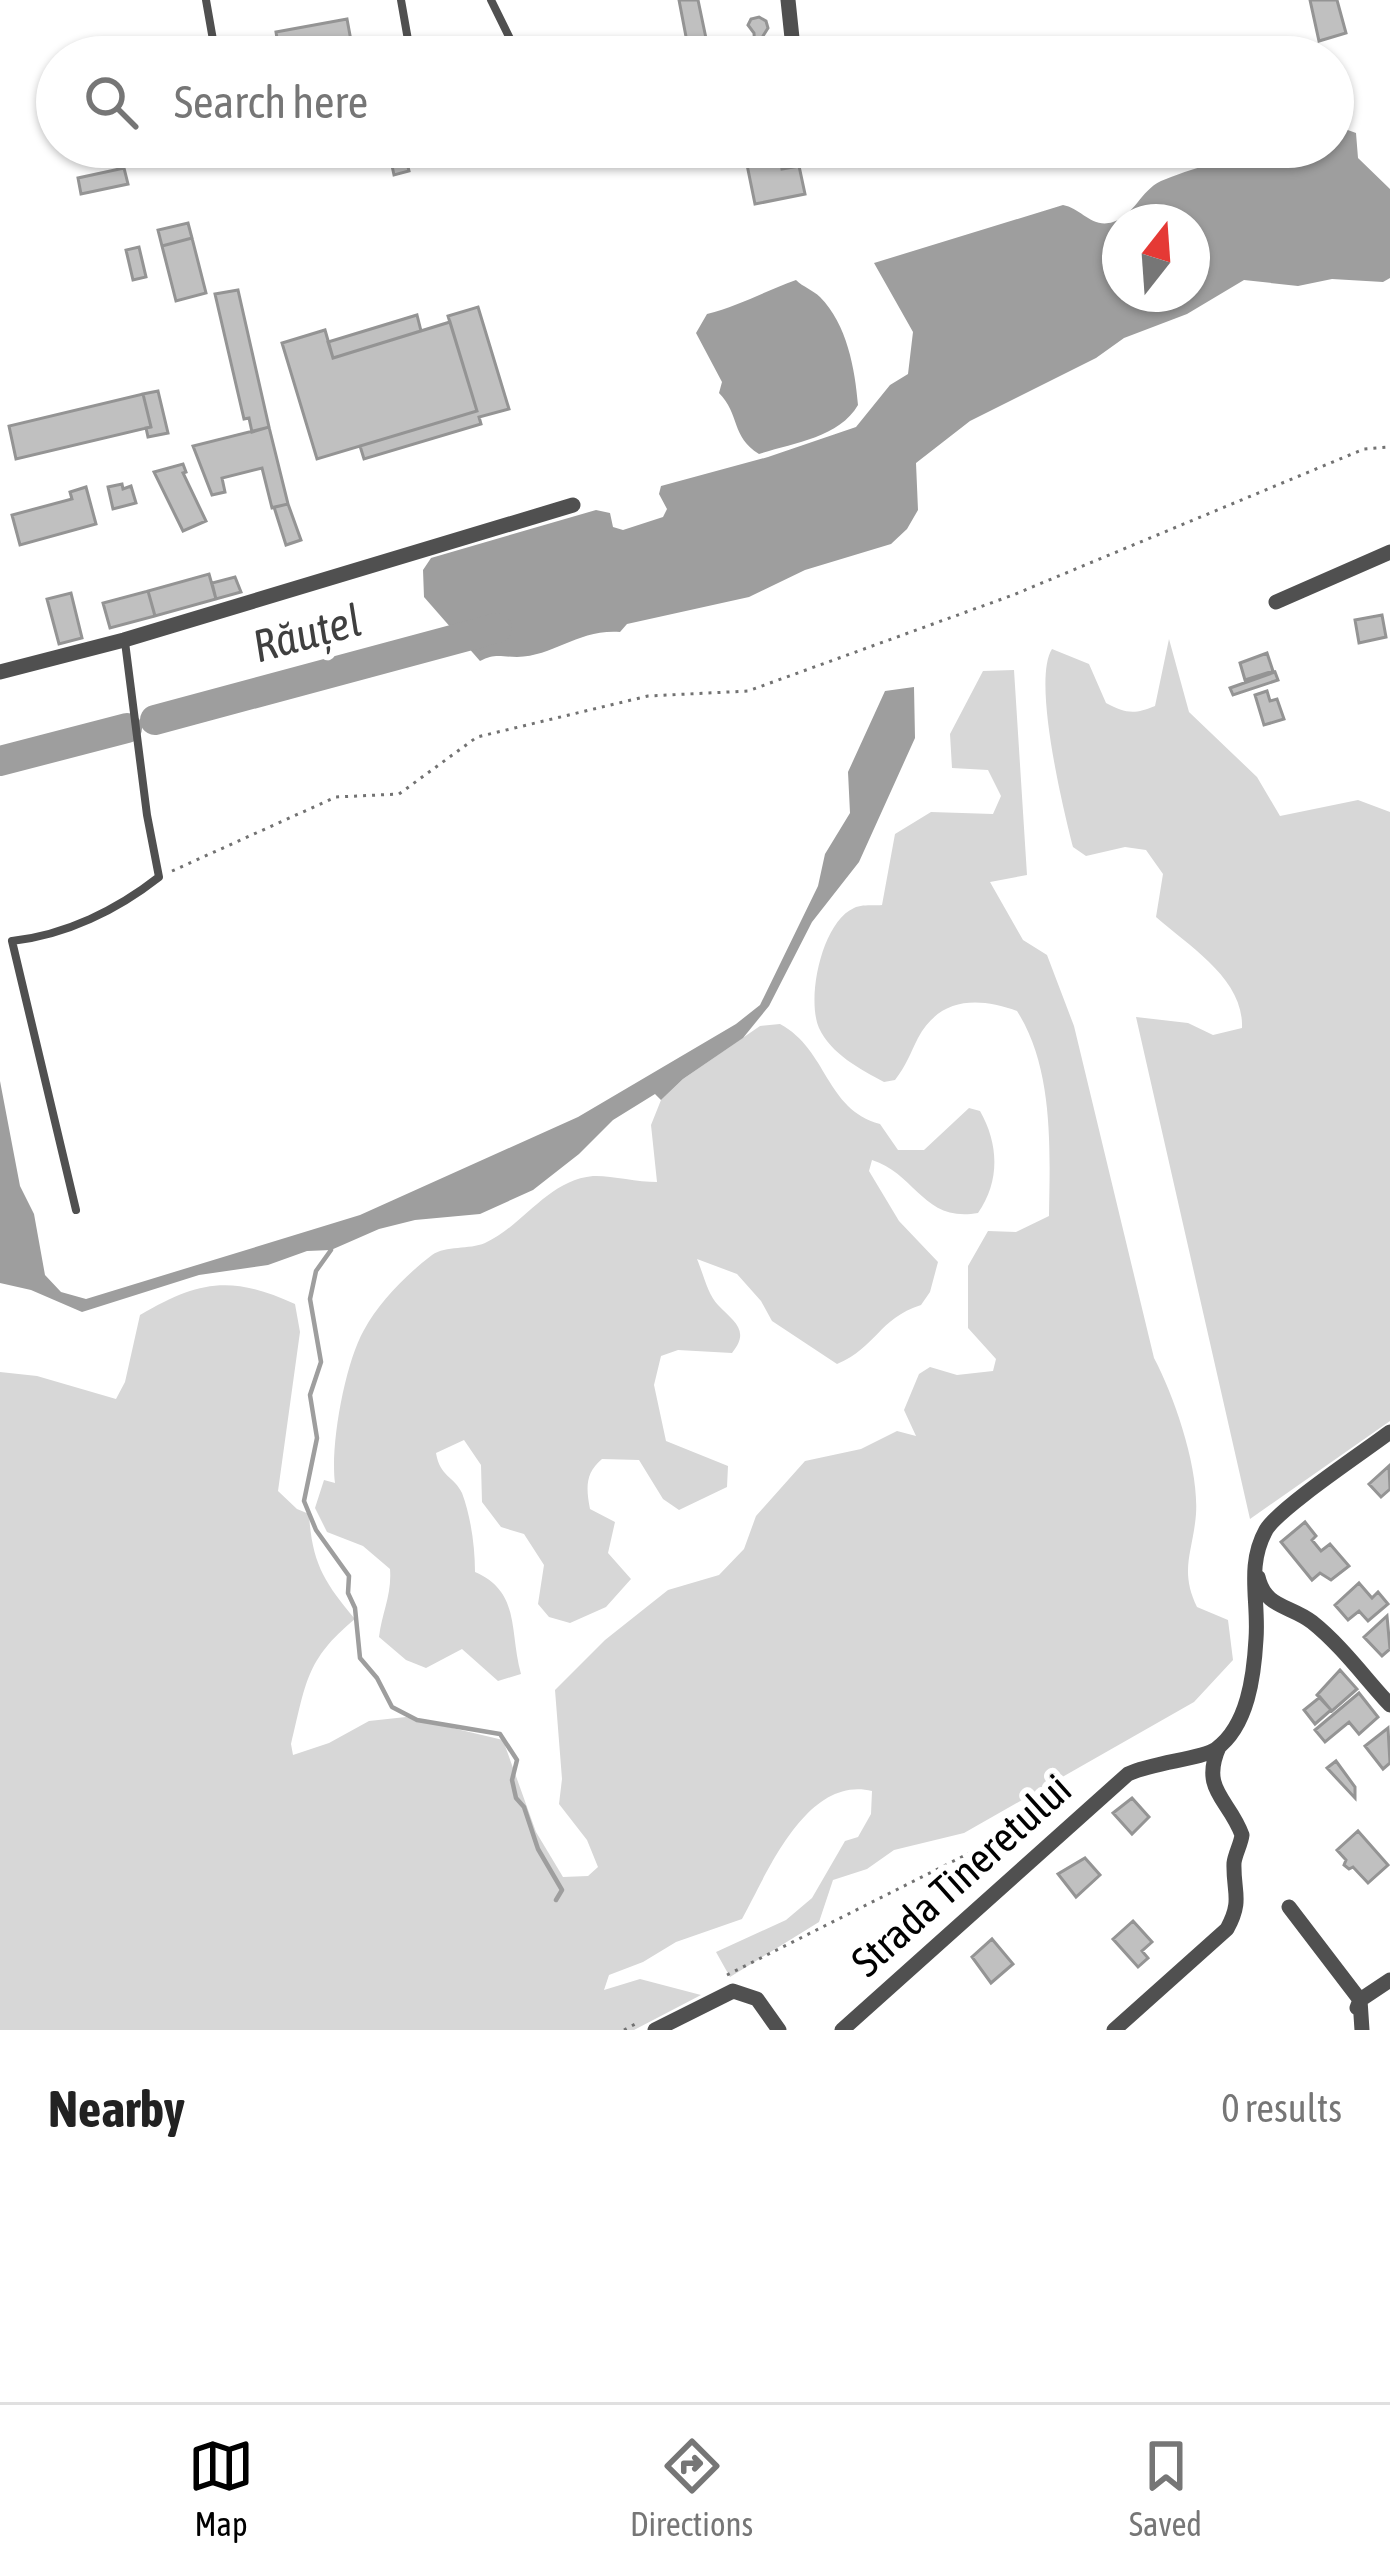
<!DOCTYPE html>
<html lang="en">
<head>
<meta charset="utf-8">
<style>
	body { margin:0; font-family:"Asap Condensed",sans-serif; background:#f2f2f2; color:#222 }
	.compass { position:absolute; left:1102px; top:204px; width:108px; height:108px; border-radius:50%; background:#fff; box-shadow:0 3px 9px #0004; rotate:17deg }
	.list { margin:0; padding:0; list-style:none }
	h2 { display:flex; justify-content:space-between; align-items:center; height:156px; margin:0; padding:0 48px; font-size:51px }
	h2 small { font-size:39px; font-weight:400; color:#767676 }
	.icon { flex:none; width:66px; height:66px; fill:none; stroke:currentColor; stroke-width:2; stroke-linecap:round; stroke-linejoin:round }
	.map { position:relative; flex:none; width:1390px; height:2030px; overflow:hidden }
	.search { position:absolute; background:#fff; box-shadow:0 3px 9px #0004; left:36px; right:36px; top:36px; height:132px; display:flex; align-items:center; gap:30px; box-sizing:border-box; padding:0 42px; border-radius:66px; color:#767676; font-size:45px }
	.sheet { height:372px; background:#fff }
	nav { display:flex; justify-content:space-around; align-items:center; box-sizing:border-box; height:168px; border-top:3px solid #e0e0e0; background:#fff; font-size:33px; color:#767676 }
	nav a { display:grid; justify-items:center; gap:6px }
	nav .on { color:#000 }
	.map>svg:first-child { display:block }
	.green { fill:#d7d7d7 }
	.water { fill:#9e9e9e; fill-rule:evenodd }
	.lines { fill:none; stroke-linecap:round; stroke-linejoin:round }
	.stream { stroke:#9e9e9e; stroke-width:4.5 }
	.river { stroke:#9e9e9e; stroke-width:30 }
	.building { fill:#c0c0c0; stroke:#949494; stroke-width:3 }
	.path { stroke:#727272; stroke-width:3; stroke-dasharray:3 6; stroke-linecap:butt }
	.lane { stroke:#505050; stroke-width:8 }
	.street { stroke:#505050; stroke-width:15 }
	.labels { text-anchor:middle; stroke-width:12; stroke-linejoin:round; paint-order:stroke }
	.street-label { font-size:42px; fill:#000; stroke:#fff }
	.water-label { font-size:45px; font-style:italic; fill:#3f3f3f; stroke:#fff }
</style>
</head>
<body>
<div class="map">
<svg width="1390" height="2030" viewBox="0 0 1390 2030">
	<rect width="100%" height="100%" fill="#fff"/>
	<path class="green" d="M1169 639 1189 712 1257 777 1280 816 1358 800 1390 812V1421L1250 1519 1136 1017 1188 1023 1213 1035 1242 1028C1244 979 1190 947 1156 917L1163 874 1146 850 1125 847 1086 856 1073 847C1063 808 1032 680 1052 649L1089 664 1106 703C1125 713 1134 715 1155 706Z
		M1014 670 1027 875 990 882 1023 940 1047 955 1074 1026 1154 1358C1175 1398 1199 1468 1196 1514 1193 1552 1179 1570 1197 1607L1228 1620 1233 1660 1194 1702 964 1833 894 1850 867 1869 833 1880 819 1922 730 1977 716 1952 786 1920 812 1898 845 1841 858 1837 871 1814 872 1791C806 1775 767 1874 742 1919L676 1942 643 1962 609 1975 604 1990 640 1979 701 1995 634 2030H0V1372L37 1376 116 1399 125 1382 140 1315C199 1280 232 1275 295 1304L300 1332 278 1491 297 1509 309 1514C312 1563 324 1582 355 1619 305 1660 306 1684 291 1744L293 1755 329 1743 369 1721 406 1717 503 1740 536 1832 563 1877 588 1876 598 1867 587 1840 559 1804 562 1779 555 1690 605 1640 668 1590 719 1575 744 1549 756 1516 805 1461 861 1449 897 1431 916 1436 904 1410 919 1374 930 1367 957 1375 993 1371 996 1359 968 1328V1266L988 1231 1016 1232 1049 1216C1050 1150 1054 1069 1017 1011 978 997 940 997 918 1038 910 1054 906 1066 895 1080L884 1082C860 1069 831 1054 819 1028 806 998 822 922 854 908 862 904 874 906 882 905L895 834 931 812 993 814 1001 796 988 770 952 768 950 734 983 671Z
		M780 1024C828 1050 825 1109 880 1124L898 1150H924L969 1108 980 1111C999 1144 1000 1182 978 1213 924 1223 916 1174 872 1160L869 1171 899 1221 938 1262 930 1292 921 1305C878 1319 877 1347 837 1364L772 1321 761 1301 737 1274 697 1259C703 1273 708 1295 718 1305 733 1321 751 1330 732 1353L678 1350 661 1356 654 1385 666 1441 728 1466 727 1487 679 1510 663 1499 639 1460 602 1459C585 1473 586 1488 590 1509L615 1522 608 1553 631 1579 606 1607 570 1623 549 1617 538 1604 544 1565 524 1534 501 1527 482 1502 481 1465 464 1440 436 1453C440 1477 454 1476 462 1493 471 1517 475 1547 475 1572 521 1592 509 1631 521 1674L498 1681 462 1649 426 1668 406 1660 379 1637C382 1612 392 1595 390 1569L363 1546 327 1532 315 1508 324 1480 335 1483C330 1446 345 1363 364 1330 379 1302 407 1274 432 1255 446 1245 469 1250 485 1243 524 1225 548 1180 593 1176 609 1175 637 1182 657 1182L651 1125 661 1100 683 1079 760 1026Z"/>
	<path class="water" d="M1345 129 1356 133 1358 158 1390 189V278L1383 282 1332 279 1298 286 1244 280 1187 314 1124 338 1096 358 970 421 916 463 918 510 907 529 891 544 805 570 749 597 627 624 620 632C578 629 555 656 517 657 501 657 495 653 480 661L424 597 423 570 431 558 596 510 610 513 613 527 623 530 663 517 667 509 659 494 661 486 768 457 856 427 890 385 908 374 913 332 874 263 1063 205C1081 208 1092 229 1113 222 1135 215 1140 191 1161 181 1188 169 1247 153 1277 148 1295 145 1315 147 1333 147V132ZM1192 222V294H1120V222Z
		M796 280C803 287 813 290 820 297 847 324 855 369 858 405 839 438 792 443 759 454 731 437 740 414 719 393L722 382 696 333 707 314C739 306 765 291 796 280Z
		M914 687 915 738 859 862 812 922 769 1006 743 1038 683 1079 661 1100 655 1094 613 1120 579 1154 533 1190 480 1214 415 1220 379 1229 331 1250 307 1251 268 1265 199 1275 82 1312 31 1290 0 1283V1081L20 1186 34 1214 45 1275 61 1292 86 1299 360 1215 578 1117 736 1024 760 1005 818 886 825 854 850 813 848 772 885 691Z"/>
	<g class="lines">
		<path class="stream" d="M331 1250 316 1271 310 1299 321 1362 310 1395 317 1438 304 1501 316 1530 349 1576 348 1593 355 1608 360 1658 377 1678 392 1707 417 1720 500 1734 517 1760 512 1780 516 1798 524 1807 538 1849 562 1890 556 1900"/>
		<path class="river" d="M155 720 497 628
			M0 761 127 728"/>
	</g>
	<path class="building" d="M679 0H698L707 43 688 47Z
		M1310 0H1337L1346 33 1319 41Z
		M759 17 766 21 768 28 763 36 765 50 755 52 754 33 748 25 751 19Z
		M347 19 354 57H280L276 32Z
		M388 147H403L409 171 394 175Z
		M778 149 782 169 799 166 805 194 755 204 745 155Z
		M124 168 128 184 81 194 78 178Z
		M188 223 192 238 162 246 158 230Z
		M192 238 206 293 176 301 162 246Z
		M139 247 146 277 133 280 126 250Z
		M238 290 269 427 252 432 249 418 244 419 215 294Z
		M478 307 509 409 479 417 481 424 364 459 360 446 477 411 448 316Z
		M417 315 421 331 333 358 328 342Z
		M450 322 477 411 317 459 282 343 325 330 333 358Z
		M158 391 168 433 148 437 146 428 151 427 143 394Z
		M143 394 151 427 16 459 9 426Z
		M269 427 288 504 272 508 262 468 222 478 225 492 212 495 193 446Z
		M183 464 186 472 183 473 206 521 183 531 154 472Z
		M122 484 123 489 131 486 136 503 113 509 108 487Z
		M86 487 96 524 20 545 12 515 72 499 70 492Z
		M288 504 301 540 286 545 274 507Z
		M209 574 216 599 155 616 148 591Z
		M235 577 241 592 216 599 212 583Z
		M148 591 155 616 110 628 103 603Z
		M71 593 82 638 59 644 47 599Z
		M1382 615 1386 637 1359 643 1355 620Z
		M1267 653 1273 671 1245 680 1240 663Z
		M1275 672 1278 680 1233 695 1230 688Z
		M1267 691 1270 701 1277 699 1284 719 1264 725 1255 695Z
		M1389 1466 1390 1489 1381 1497 1369 1484Z
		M1305 1522 1316 1536 1312 1540 1321 1551 1330 1544 1349 1566 1331 1580 1320 1573 1312 1580 1281 1542Z
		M1359 1583 1372 1598 1378 1592 1388 1604 1368 1621 1359 1611 1348 1620 1335 1605Z
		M1387 1616 1390 1649 1382 1656 1364 1637Z
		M1340 1670 1357 1689 1332 1711 1317 1695Z
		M1359 1693 1378 1717 1359 1734 1349 1722 1325 1742 1315 1730Z
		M1320 1697 1331 1710 1315 1724 1304 1710Z
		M1388 1728 1390 1763 1383 1769 1365 1746Z
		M1336 1761 1355 1787V1798L1327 1768Z
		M1132 1798 1149 1817 1132 1834 1113 1813Z
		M1358 1831 1388 1865 1368 1883 1353 1867 1349 1869 1344 1865 1346 1860 1337 1850Z
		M1085 1858 1100 1875 1076 1897 1058 1874Z
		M1133 1921 1152 1942 1142 1951 1148 1958 1138 1967 1113 1939Z
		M992 1939 1013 1964 991 1983 972 1957Z"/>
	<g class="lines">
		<path class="path" d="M172 871 336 797 399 794 477 737 648 696 748 691 1013 595 1364 449 1390 447
			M727 1975 1067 1804
			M624 2030 639 2022"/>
		<path class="lane" d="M206 0 216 57
			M401 0 411 57
			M491 0 519 57
			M250 147V163
			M76 1210 12 941C66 935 117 910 159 877L147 815 125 642"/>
		<path class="street" d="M788 0 794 57
			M810 147 812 158
			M1276 602 1390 552
			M0 672 124 640 573 505
			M1258 1577C1265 1608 1290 1605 1312 1622 1341 1645 1365 1678 1390 1705
			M1289 1907 1360 2000 1362 2030
			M1357 2008 1360 2000 1390 1980
			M655 2030 733 1991 757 1999 779 2030
			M842 2030 1128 1774C1153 1762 1202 1759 1216 1749 1248 1726 1254 1675 1256 1639 1259 1600 1246 1566 1266 1530 1279 1508 1365 1451 1390 1432
			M1114 2030 1227 1929C1243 1900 1233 1892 1234 1863 1235 1854 1241 1844 1242 1835 1229 1799 1200 1790 1219 1747"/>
	</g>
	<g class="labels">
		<g class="street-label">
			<text transform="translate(961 1875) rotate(-42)" y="15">Strada Tineretului</text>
		</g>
		<g class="water-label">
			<text transform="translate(307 633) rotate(-15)" y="16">Răuțel</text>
		</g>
	</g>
</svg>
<svg class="compass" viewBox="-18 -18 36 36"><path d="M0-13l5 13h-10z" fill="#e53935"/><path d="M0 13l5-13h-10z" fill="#767676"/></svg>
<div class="search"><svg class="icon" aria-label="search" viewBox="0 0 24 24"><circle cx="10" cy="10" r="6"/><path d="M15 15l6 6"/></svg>Search here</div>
</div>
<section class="sheet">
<h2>Nearby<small>0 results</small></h2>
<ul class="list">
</ul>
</section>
<nav>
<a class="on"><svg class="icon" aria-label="map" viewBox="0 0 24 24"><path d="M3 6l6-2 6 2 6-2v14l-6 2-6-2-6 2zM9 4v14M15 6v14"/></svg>Map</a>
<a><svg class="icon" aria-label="directions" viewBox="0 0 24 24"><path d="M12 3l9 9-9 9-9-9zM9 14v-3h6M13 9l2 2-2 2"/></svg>Directions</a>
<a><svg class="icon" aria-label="saved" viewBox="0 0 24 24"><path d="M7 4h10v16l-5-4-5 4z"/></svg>Saved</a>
</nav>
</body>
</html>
